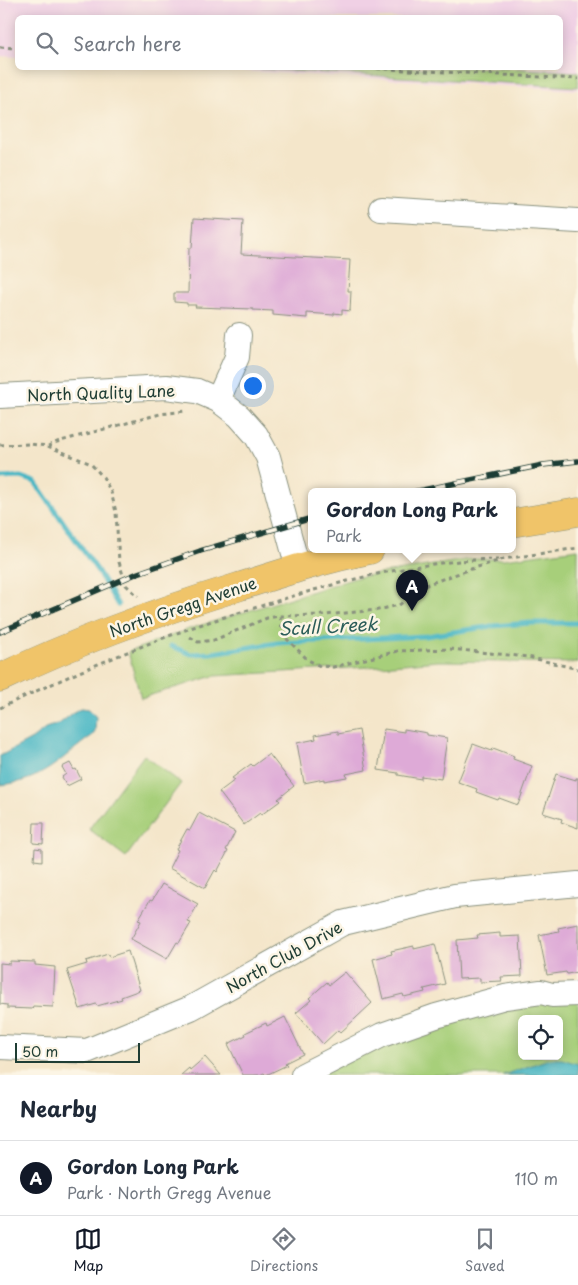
<!DOCTYPE html>
<html lang="en">
<head>
<meta charset="utf-8">
<style>
	body { margin:0; font-family:"Playpen Sans",sans-serif; background:#f2f2f3; color:#1f2937 }
	.controls { position:absolute; right:15px; bottom:15px; display:grid; overflow:hidden; border-radius:8px; box-shadow:0 2px 12px #0003 }
	.controls button { width:45px; height:45px; display:grid; place-items:center; padding:0; border:0; border-bottom:1px solid #e0e1e3; background:#fff; color:#1f2937; font:25px sans-serif }
	.scale { position:absolute; left:15px; bottom:12px; width:125px; box-sizing:border-box; padding-left:5px; border:2px solid #1f3d34; border-top:0; font-size:14px; line-height:18px; white-space:nowrap; color:#1f3d34; -webkit-text-stroke:4px #fcf5e5; paint-order:stroke }
	.you { position:absolute; left:252px; top:385px; width:18px; height:18px; margin:-12px; border:4px solid #fff; border-radius:50%; background:#1a73e8; box-shadow:0 0 0 8px #1a73e833 }
	.badge { display:grid; place-items:center; width:32px; height:32px; border-radius:50%; background:#111827; color:#fff; font-size:16px; font-weight:700 }
	.pin { position:absolute; translate:-50% -41px; filter:drop-shadow(0 1px 2px #0008) }
	.pin::after { content:''; position:absolute; top:26px; width:18px; height:15px; background:inherit; clip-path:polygon(0 0,100% 0,50% 100%) }
	.popup { position:absolute; left:308px; top:488px; width:208px; height:65px; box-sizing:border-box; display:grid; place-content:center; border-radius:8px; background:#fff; filter:drop-shadow(0 1px 4px #0005); font-size:16px; white-space:nowrap; color:#747a83 }
	.popup b { font-size:19px; color:#1f2937 }
	.popup::after { content:''; position:absolute; left:50%; top:100%; margin-left:-10px; border:10px solid transparent; border-top-color:#fff }
	.list { margin:0; padding:0; list-style:none }
	h2 { display:flex; justify-content:space-between; align-items:center; height:65px; margin:0; padding:0 20px; font-size:21px }
	h2 small { font-size:16px; font-weight:400; color:#747a83 }
	.list li { display:grid; grid-template-columns:32px 1fr auto; gap:15px; align-items:center; box-sizing:border-box; height:75px; padding:0 20px; border-top:1px solid #e0e1e3 }
	.list b { display:block; font-size:19px; white-space:nowrap }
	.list p { margin:0; font-size:16px; white-space:nowrap; color:#747a83 }
	.list em { font-size:16px; font-style:normal; color:#747a83 }
	.icon { flex:none; width:28px; height:28px; fill:none; stroke:currentColor; stroke-width:2; stroke-linecap:round; stroke-linejoin:round }
	.map { position:relative; flex:none; width:578px; height:1075px; overflow:hidden }
	.search { position:absolute; background:#fff; box-shadow:0 2px 12px #0003; left:15px; right:15px; top:15px; height:55px; display:flex; align-items:center; gap:12px; box-sizing:border-box; padding:0 18px; border-radius:8px; color:#747a83; font-size:19px }
	.sheet { height:140px; background:#fff }
	nav { display:flex; justify-content:space-around; align-items:center; box-sizing:border-box; height:70px; border-top:1px solid #e0e1e3; background:#fff; font-size:14px; color:#747a83 }
	nav a { display:grid; justify-items:center; gap:2px }
	nav .on { color:#111827 }
	.map>svg:first-child { display:block }
	.built { fill:#f0d0e5 }
	.green { fill:#a7cf7a; stroke:#638657; fill-rule:evenodd }
	.water { fill:#4ab7c5; stroke:#347a7c }
	.lines { fill:none; stroke-linecap:round; stroke-linejoin:round }
	.stream { stroke:#4ab7c5; stroke-width:5 }
	.building { fill:#deaad7 }
	.minor-casing { stroke:#8a927f; stroke-width:26 }
	.major-casing { stroke:#8a927f; stroke-width:29 }
	.path { stroke:#8a927f; stroke-width:3; stroke-dasharray:4 4; stroke-linecap:butt }
	.minor { stroke:#fff; stroke-width:24 }
	.major { stroke:#f0c469; stroke-width:28 }
	.rail-casing { stroke:#1f3d34; stroke-width:5.5 }
	.rail { stroke:#fcf5e5; stroke-width:4; stroke-dasharray:11; stroke-linecap:butt }
	.labels { text-anchor:middle; stroke-width:5; stroke-linejoin:round; paint-order:stroke }
	.street-label { font-size:16px; fill:#1f3d34; stroke:#fcf5e5 }
	.water-label { font-size:18px; font-style:italic; fill:#2a5c58; stroke:#fcf5e5 }
</style>
</head>
<body>
<div class="map">
<svg width="578" height="1075" viewBox="0 0 578 1075">
	<rect width="100%" height="100%" fill="#fcf5e5"/>
	<filter id="ink" filterUnits="userSpaceOnUse"><feTurbulence type="fractalNoise" baseFrequency=".02" numOctaves="2"/><feDisplacementMap in="SourceGraphic" scale="10" xChannelSelector="R" yChannelSelector="G"/><feConvolveMatrix kernelMatrix="1 2 1 2 8 2 1 2 1" color-interpolation-filters="sRGB"/></filter>
	<filter id="wash" filterUnits="userSpaceOnUse"><feTurbulence type="fractalNoise" baseFrequency=".0096" numOctaves="4" result="noise"/><feDisplacementMap in="SourceGraphic" scale="20" xChannelSelector="R" yChannelSelector="G"/><feGaussianBlur stdDeviation="1.12" result="paint"/><feColorMatrix in="noise" values="0 0 0 0 0 0 0 0 0 0 0 0 0 0 0 0 0 1.4 0 .05"/><feComposite in="paint" operator="in"/></filter>
	<g filter="url(#wash)">
		<rect width="100%" height="100%" fill="#f4e6ca"/>
		<path class="built" d="M0 0H578V90L193 68H560V18H18L17 57 0 56Z"/>
		<path class="green" d="M241 68H504L578 72V87Z
			M578 549V663L438 661 368 667 214 676 141 698 128 652 189 629 359 577 470 559H504Z
			M144 755 181 783 126 857 89 829Z
			M578 994V1075H303L409 1025ZM522 1019H559V1056H522Z"/>
		<path class="water" d="M82 708 89 709 96 717 95 731 93 735C59 759 45 781 0 785V756L32 739 48 727 59 724 78 709Z
			M549 1059H562L578 1064V1075H503Z"/>
		<g class="lines">
			<path class="stream" d="M0 478 21 477 35 482 97 570 118 605
				M171 646 191 654 212 653 277 643 426 636 493 626 530 623H578"/>
		</g>
		<g id="blocks">
			<path class="building" d="M194 218 243 221 241 254 350 260 348 291H351L350 311 342 310V314L334 313V315L307 313V318L273 315V311L253 310V309L195 307 196 305H187V303L174 302V293H188L189 248H192Z
				M384 729 404 732V729L427 733V735L447 738 441 779 421 776V779L398 775V773L378 770Z
				M359 730 366 770 346 774 347 777 324 781V779L304 783 297 743 316 739 315 735 338 731V734Z
				M473 744 492 751 493 748 514 756 513 759 532 766 518 805 499 798 498 800 476 792 477 789 458 782Z
				M269 754 294 786 278 799 280 801 261 815 260 813 244 825 219 792 235 780 232 778 251 764 253 766Z
				M70 763 74 770 76 769 81 779 67 786 62 777 66 774 62 767Z
				M556 774 576 780V778H578V828L561 822 562 819 543 813Z
				M199 813 235 832 226 850 228 851 217 872 215 870 205 888 169 868 178 850 176 849 187 829 190 830Z
				M34 823H44L43 844 33 843Z
				M35 848 42 849V861L34 860Z
				M162 884 198 904 188 922 191 923 179 943 177 942 167 959 131 939 141 921 138 920 150 900 152 901Z
				M578 924V972L567 974 566 972 547 975 539 935 559 931 558 928Z
				M500 933V937L520 936 522 976 501 977 502 981 480 982V978L459 979 457 940 478 938 477 935Z
				M435 944 445 984 424 989 425 992 404 997 403 994 383 999 373 959 392 954 391 951 414 946V949Z
				M128 951 140 990 121 997 122 999 97 1006 96 1004 80 1009 67 970 87 964 86 961 108 954 109 957Z
				M10 961 35 962V965L55 967 53 1007 33 1006 32 1009 7 1008V1005L0 1004V963L10 964Z
				M345 972 372 1003 340 1033 338 1030 323 1044 296 1013 311 1000 309 998 327 982 329 985Z
				M285 1017 303 1054 285 1063 287 1065 266 1075 264 1073 260 1075H243L228 1044 246 1035 245 1033 266 1023 267 1026Z
				M205 1057 221 1075H181L189 1068 190 1070Z"/>
		</g>
	</g>
	<g filter="url(#ink)">
		<use href="#blocks" fill-opacity="0" stroke="#8a927f" stroke-width="1"/>
		<g class="lines">
			<g class="minor-casing">
				<path id="minor" d="M381 209 578 221
					M0 396 166 387 197 391 218 400 239 416 256 435 268 457 298 568
					M218 400 237 357 239 335
					M0 1047 87 1051 191 1008 343 923 455 896 578 884
					M303 1075 382 1035 436 1016 505 997 541 992 552 995 578 994"/>
			</g>
			<g class="major-casing">
				<path id="major" d="M512 523 578 512
					M0 678C77 641 157 612 238 587 282 573 325 559 370 550"/>
			</g>
			<path class="path" d="M0 47 18 48
				M369 68 578 79
				M0 445 29 444 48 446 91 464 103 477 111 492 116 512 119 562 126 585 138 596
				M48 446 57 442 160 414 186 411
				M280 616 283 635 308 660 320 666 333 667 398 651 450 649 528 657 578 669
				M190 637 198 642 214 640 267 618 280 616 324 615 378 610 399 605 428 584 471 569 504 559 578 548
				M0 708C61 679 124 652 188 629 213 620 239 613 264 605 341 581 422 559 504 559"/>
			<use href="#minor" class="minor"/>
			<use href="#major" class="major"/>
			<g class="rail-casing">
				<path id="rail" d="M413 492 543 465 578 461
					M0 632 138 573 200 551 312 518"/>
			</g>
			<use href="#rail" class="rail"/>
		</g>
	</g>
	<g class="labels">
		<g class="street-label">
			<text transform="translate(101 393) rotate(-2)" y="6">North Quality Lane</text>
			<text transform="translate(183 607) rotate(-19)" y="6">North Gregg Avenue</text>
			<text transform="translate(284 957) rotate(-29)" y="6">North Club Drive</text>
		</g>
		<g class="water-label">
			<text transform="translate(328 627) rotate(-3)" y="6">Scull Creek</text>
		</g>
	</g>
</svg>
<div class="controls">
<button><svg class="icon" aria-label="locate" viewBox="0 0 24 24"><circle cx="12" cy="12" r="6"/><path d="M12 2v4M12 18v4M2 12h4M18 12h4"/></svg></button>
</div>
<div class="scale">50 m</div>
<div class="you"></div>
<div class="pin badge" style="left:412px;top:611px">A</div>
<div class="popup"><b>Gordon Long Park</b>Park</div>
<div class="search"><svg class="icon" aria-label="search" viewBox="0 0 24 24"><circle cx="10" cy="10" r="6"/><path d="M15 15l6 6"/></svg>Search here</div>
</div>
<section class="sheet">
<h2>Nearby<small></small></h2>
<ul class="list">
<li><span class="badge">A</span><div><b>Gordon Long Park</b><p>Park · North Gregg Avenue</p></div><em>110 m</em></li>
</ul>
</section>
<nav>
<a class="on"><svg class="icon" aria-label="map" viewBox="0 0 24 24"><path d="M3 6l6-2 6 2 6-2v14l-6 2-6-2-6 2zM9 4v14M15 6v14"/></svg>Map</a>
<a><svg class="icon" aria-label="directions" viewBox="0 0 24 24"><path d="M12 3l9 9-9 9-9-9zM9 14v-3h6M13 9l2 2-2 2"/></svg>Directions</a>
<a><svg class="icon" aria-label="saved" viewBox="0 0 24 24"><path d="M7 4h10v16l-5-4-5 4z"/></svg>Saved</a>
</nav>
</body>
</html>
